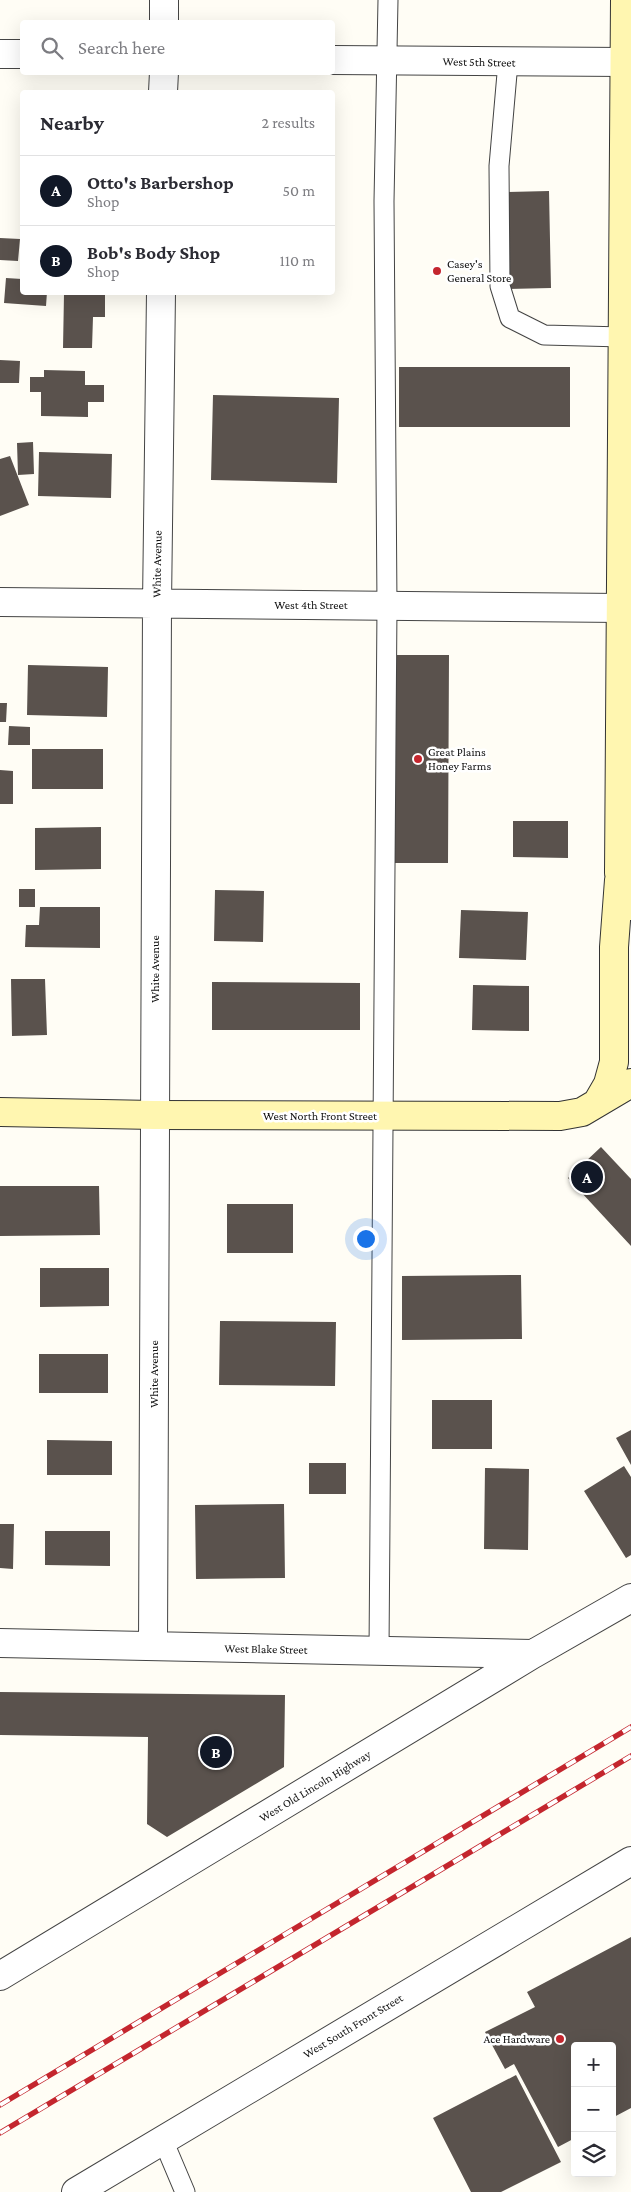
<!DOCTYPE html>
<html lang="en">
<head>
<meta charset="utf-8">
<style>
	body { margin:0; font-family:"Crimson Pro",serif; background:#f7f7f7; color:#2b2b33 }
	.controls { position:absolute; right:15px; bottom:15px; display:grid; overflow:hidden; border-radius:5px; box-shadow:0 5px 20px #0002 }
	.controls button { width:45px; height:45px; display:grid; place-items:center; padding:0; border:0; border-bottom:1px solid #e1e1e2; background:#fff; color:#2b2b33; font:25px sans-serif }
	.you { position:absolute; left:365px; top:1238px; width:18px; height:18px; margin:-12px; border:4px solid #fff; border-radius:50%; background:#1a73e8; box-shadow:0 0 0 8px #1a73e833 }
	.badge { display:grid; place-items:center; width:32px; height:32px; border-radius:50%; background:#111827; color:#fff; font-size:16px; font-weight:700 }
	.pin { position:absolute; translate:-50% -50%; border:2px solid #fff; box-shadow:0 1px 5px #0006 }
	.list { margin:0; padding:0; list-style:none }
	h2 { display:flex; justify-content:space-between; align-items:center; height:65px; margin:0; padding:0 20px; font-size:21px }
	h2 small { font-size:16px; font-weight:400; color:#7c7c81 }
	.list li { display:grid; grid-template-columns:32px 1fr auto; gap:15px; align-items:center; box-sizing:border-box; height:70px; padding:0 20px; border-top:1px solid #e1e1e2 }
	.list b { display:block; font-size:19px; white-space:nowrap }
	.list p { margin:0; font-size:16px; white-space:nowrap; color:#7c7c81 }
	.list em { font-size:16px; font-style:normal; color:#7c7c81 }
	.icon { flex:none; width:28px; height:28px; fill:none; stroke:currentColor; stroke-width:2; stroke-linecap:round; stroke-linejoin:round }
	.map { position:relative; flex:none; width:631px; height:2192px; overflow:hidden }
	.search { position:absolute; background:#fff; box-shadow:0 5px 20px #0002; left:20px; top:20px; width:315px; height:55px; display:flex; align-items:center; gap:12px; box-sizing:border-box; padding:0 18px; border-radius:5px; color:#7c7c81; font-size:19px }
	.panel { position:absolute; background:#fff; box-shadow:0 5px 20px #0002; left:20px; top:90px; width:315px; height:205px; border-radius:5px }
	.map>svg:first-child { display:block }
	.building { fill:#5a524d }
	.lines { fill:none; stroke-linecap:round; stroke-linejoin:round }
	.lane-casing { stroke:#444; stroke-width:21 }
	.street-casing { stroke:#444; stroke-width:30 }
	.secondary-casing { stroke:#333; stroke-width:30 }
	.lane { stroke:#fff; stroke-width:19 }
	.street { stroke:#fff; stroke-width:28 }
	.secondary { stroke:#fff6b0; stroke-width:28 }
	.rail-casing { stroke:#c4262e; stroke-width:5.5 }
	.rail { stroke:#fff; stroke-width:4; stroke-dasharray:11; stroke-linecap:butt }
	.poi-dot { fill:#c4262e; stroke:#fff; stroke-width:2 }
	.labels { text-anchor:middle; stroke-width:5; stroke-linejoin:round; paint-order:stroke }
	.street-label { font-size:12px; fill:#111; stroke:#fff }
	.poi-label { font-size:12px; fill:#111; stroke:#fff; text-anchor:start }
</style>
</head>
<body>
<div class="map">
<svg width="631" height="2192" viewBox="0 0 631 2192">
	<rect width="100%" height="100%" fill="#fffdf5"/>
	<path class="building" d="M549 191 551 288 505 289V192Z
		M0 238 20 239 18 261 0 260Z
		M6 278 22 279V292H47L46 306 4 303Z
		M70 292 105 294V317H93L92 348H63L64 294Z
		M0 360 20 361 19 383H0Z
		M399 367H570V427H399Z
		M44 370 85 371V385H104V402H88V417L41 416V392H30V377H44Z
		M213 395 339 398 337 483 211 480Z
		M33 442 34 474 18 475 17 443Z
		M39 452 112 454 111 498 38 496Z
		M10 456 29 505 0 516V459Z
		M388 655H449L448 863H387Z
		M28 665 108 667 107 717 27 715Z
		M0 703H7L6 722H0Z
		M9 726 30 727V745H8Z
		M32 749H103V789H32Z
		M0 770 13 771V804H0Z
		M513 821H568V858L513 857Z
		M101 827V869L35 870V828Z
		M19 889H35V907H19Z
		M215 890 264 891 263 942 214 941Z
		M40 907H100V948L25 947 26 925H39Z
		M461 910 528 912 526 960 459 958Z
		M11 979H45L47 1035 12 1036Z
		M212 982 360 983V1030H212Z
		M473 985 529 986V1031L472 1030Z
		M601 1147 631 1179V1246L568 1178Z
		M0 1186H99L100 1235 0 1236Z
		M227 1204H293V1253H227Z
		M40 1268H109V1306L40 1307Z
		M521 1275 522 1339 402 1340V1276Z
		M220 1321 336 1322 335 1386 219 1385Z
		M39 1354H108V1393H39Z
		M432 1400H492V1449H432Z
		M631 1430V1465L616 1438Z
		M47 1440 112 1441V1475H47Z
		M309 1463H346V1494H309Z
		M624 1466 631 1477V1555L626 1558 584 1491Z
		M485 1468 529 1469 528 1550 484 1549Z
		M284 1504 285 1578 196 1579 195 1505Z
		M0 1524H14L13 1569 0 1568Z
		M45 1531H110V1566L45 1565Z
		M0 1692 285 1695 284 1767 167 1837 147 1824 148 1737 0 1735Z
		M631 1937V2108L612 2118V2046H575V2138L558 2147 514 2064 505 2069 485 2032 535 2007 527 1992Z
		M516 2075 561 2162 501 2192H471L433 2118Z"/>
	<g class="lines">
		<g class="lane-casing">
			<path id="lane" d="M508 62 499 166 500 286 510 318 544 335 623 337
				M379 1651 387 606 384 201 388 0
				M163 2140 185 2192"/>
		</g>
		<g class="street-casing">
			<path id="street" d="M164 0V22
				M0 54H22
				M332 60 625 62
				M163 92 164 72
				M0 602 622 608
				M0 1643 533 1654
				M153 1646 157 604 161 292
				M0 1976 533 1654 631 1598
				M76 2192 631 1861"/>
		</g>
		<g class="secondary-casing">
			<path id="secondary" d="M625 0 619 873 631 906
				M597 1103 608 1084 614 1062V947L619 880
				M0 1112 154 1115 560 1116 582 1112 631 1083"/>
		</g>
		<use href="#lane" class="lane"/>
		<use href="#street" class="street"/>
		<use href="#secondary" class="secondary"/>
		<g class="rail-casing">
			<path id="rail" d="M0 2105 631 1727
				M0 2133 631 1756"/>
		</g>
		<use href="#rail" class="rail"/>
	</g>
	<g class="poi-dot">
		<circle cx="437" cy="271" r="5"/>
		<circle cx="418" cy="759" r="5"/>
		<circle cx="560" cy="2039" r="5"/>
	</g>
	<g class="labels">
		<g class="street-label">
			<text transform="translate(479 62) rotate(1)" y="4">West 5th Street</text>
			<text transform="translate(157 564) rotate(-89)" y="4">White Avenue</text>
			<text x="311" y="609">West 4th Street</text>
			<text transform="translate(155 969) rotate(-90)" y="4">White Avenue</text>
			<text x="320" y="1120">West North Front Street</text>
			<text transform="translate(154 1374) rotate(-90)" y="4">White Avenue</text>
			<text transform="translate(266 1649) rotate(1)" y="4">West Blake Street</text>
			<text transform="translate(315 1786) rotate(-31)" y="4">West Old Lincoln Highway</text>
			<text transform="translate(353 2026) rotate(-31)" y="4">West South Front Street</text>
		</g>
		<g class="poi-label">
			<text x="447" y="268">Casey's<tspan x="447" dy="14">General Store</tspan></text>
			<text x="428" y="756">Great Plains<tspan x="428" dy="14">Honey Farms</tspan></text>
			<text x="550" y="2043" text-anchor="end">Ace Hardware</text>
		</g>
	</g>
</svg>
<div class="controls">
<button>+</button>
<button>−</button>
<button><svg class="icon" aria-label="layers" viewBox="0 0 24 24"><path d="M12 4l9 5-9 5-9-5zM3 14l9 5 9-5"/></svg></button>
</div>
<div class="you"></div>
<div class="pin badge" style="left:587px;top:1177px">A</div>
<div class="pin badge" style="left:216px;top:1752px">B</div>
<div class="search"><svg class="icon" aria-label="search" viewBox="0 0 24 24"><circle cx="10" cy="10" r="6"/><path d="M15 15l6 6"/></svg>Search here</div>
<section class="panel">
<h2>Nearby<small>2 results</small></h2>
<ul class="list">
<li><span class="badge">A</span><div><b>Otto's Barbershop</b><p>Shop</p></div><em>50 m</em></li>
<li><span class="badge">B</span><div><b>Bob's Body Shop</b><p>Shop</p></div><em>110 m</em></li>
</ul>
</section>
</div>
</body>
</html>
